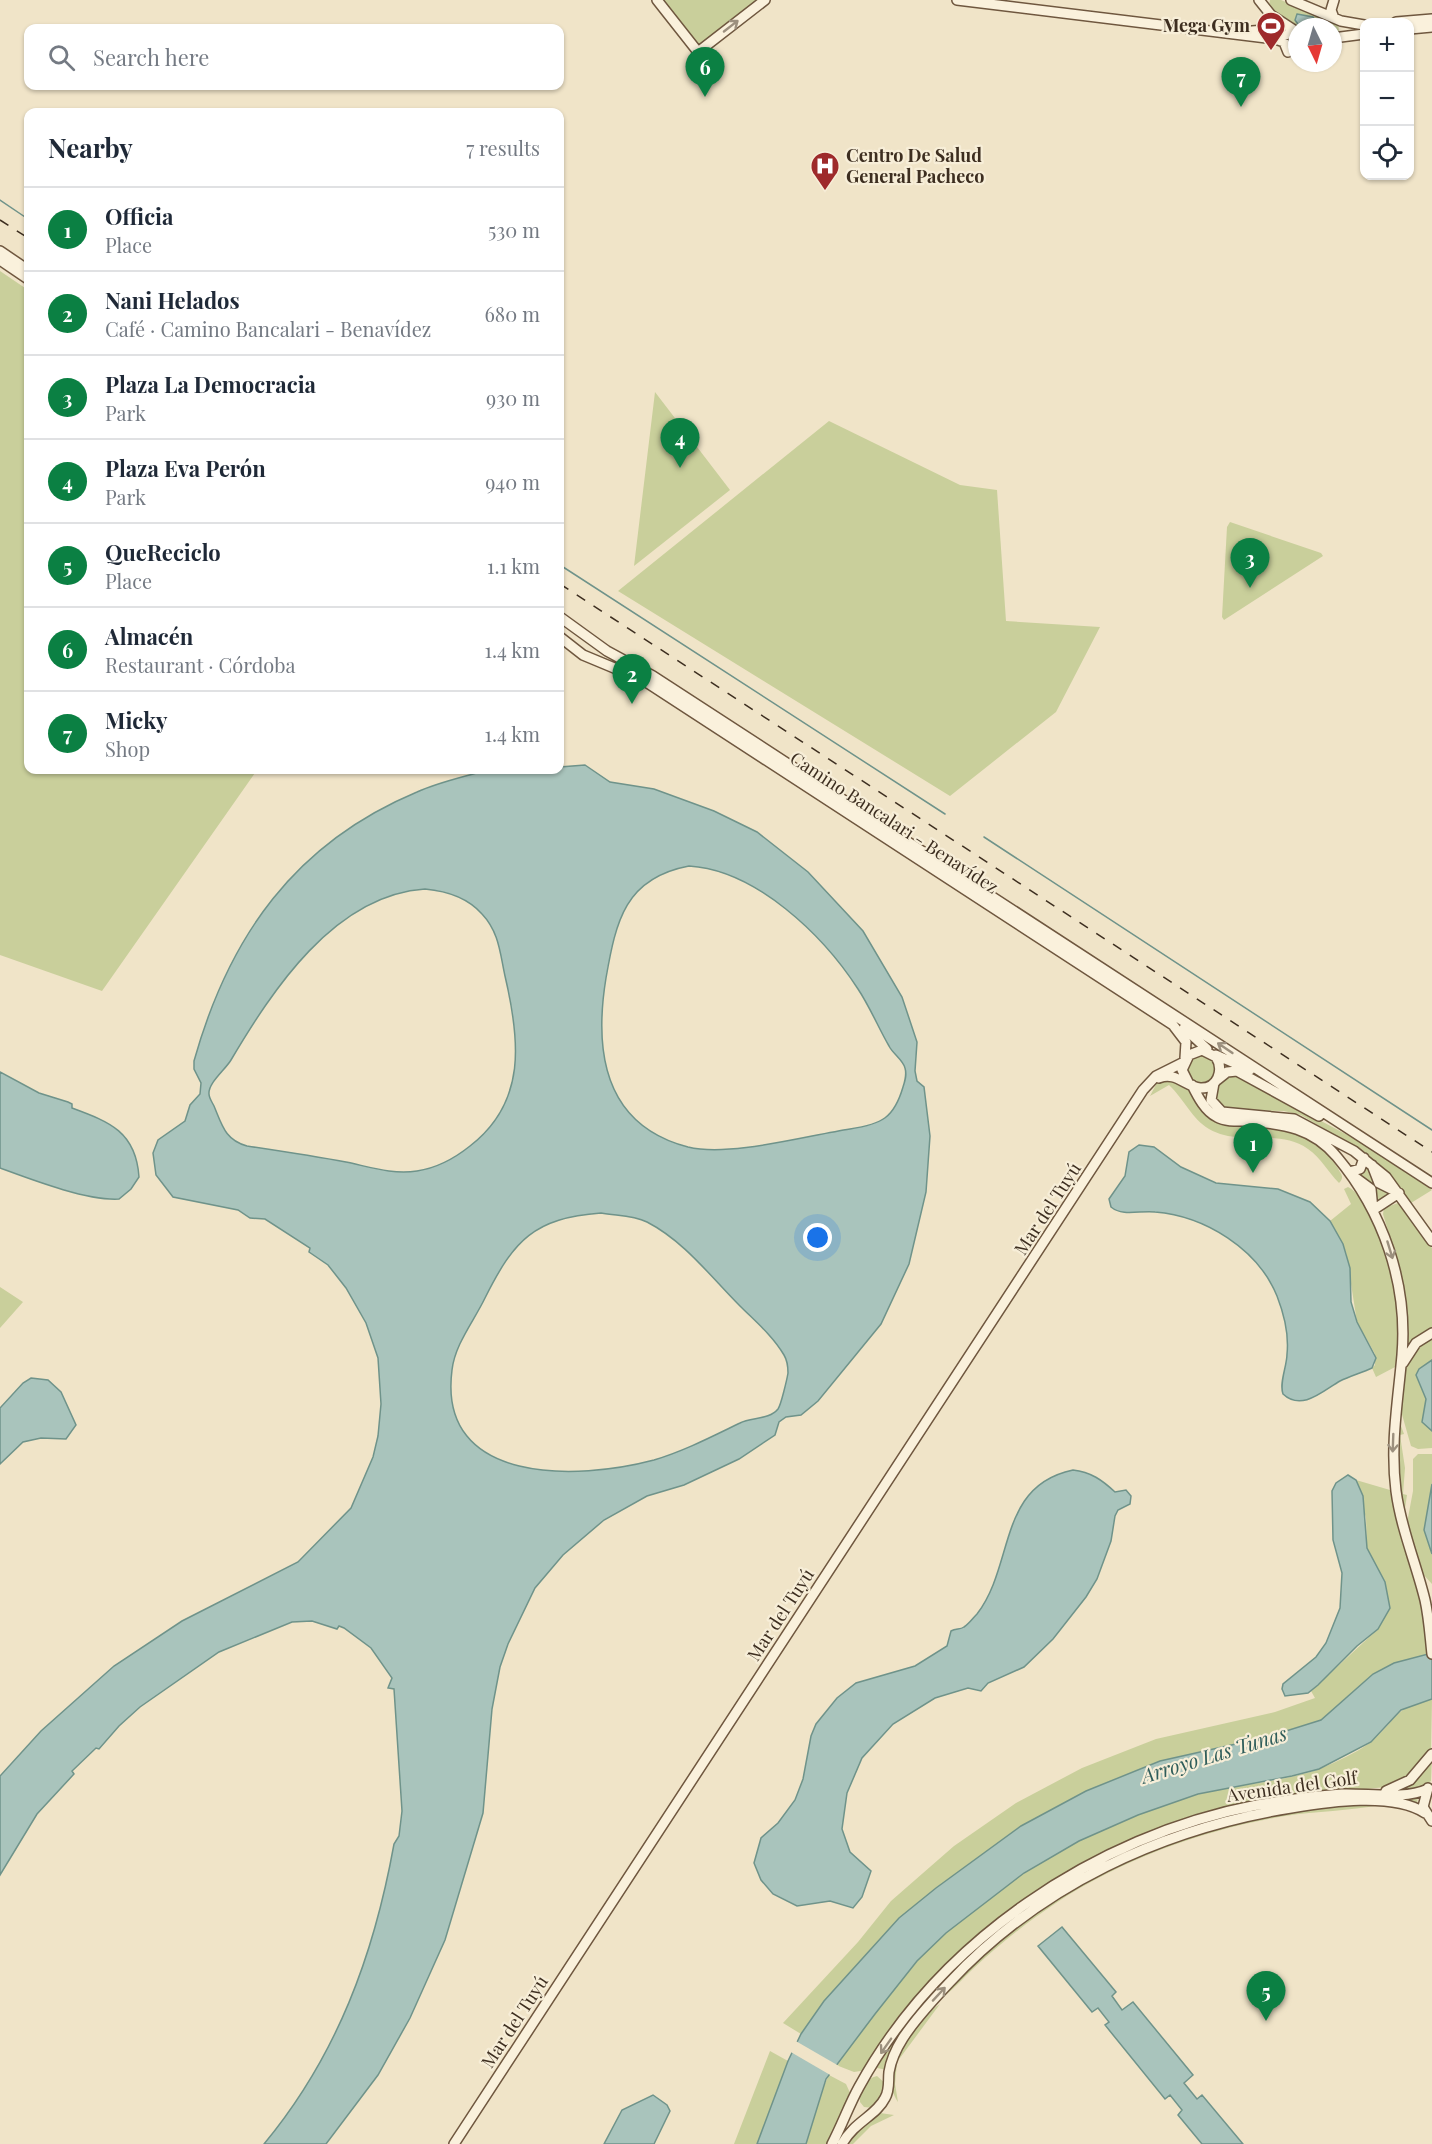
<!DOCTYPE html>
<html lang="en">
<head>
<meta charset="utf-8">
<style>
	body { margin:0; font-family:"Playfair Display",serif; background:#f6f6f7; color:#1f2937 }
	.controls { position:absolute; right:18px; top:18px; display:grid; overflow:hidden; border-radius:12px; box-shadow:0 2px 4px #0004 }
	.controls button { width:54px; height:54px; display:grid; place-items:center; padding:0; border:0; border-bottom:2px solid #e0e1e3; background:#fff; color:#1f2937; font:30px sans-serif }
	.compass { position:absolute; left:1288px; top:18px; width:54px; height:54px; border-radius:50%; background:#fff; box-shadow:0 2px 4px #0004; rotate:175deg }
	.you { position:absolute; left:818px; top:1238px; width:21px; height:21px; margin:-15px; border:4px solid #fff; border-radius:50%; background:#1a73e8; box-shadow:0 0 0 9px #1a73e833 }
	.badge { display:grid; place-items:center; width:39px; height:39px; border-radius:50%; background:#0b8043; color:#fff; font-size:20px; font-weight:700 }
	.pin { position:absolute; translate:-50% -50px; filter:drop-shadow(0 2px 3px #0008) }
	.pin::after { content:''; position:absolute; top:32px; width:21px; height:18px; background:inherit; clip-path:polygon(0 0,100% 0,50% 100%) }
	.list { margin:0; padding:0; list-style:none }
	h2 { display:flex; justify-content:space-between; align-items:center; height:78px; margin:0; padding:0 24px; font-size:26px }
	h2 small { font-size:20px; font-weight:400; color:#747a83 }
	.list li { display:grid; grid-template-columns:39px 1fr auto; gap:18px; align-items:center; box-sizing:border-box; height:84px; padding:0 24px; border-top:2px solid #e0e1e3 }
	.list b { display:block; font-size:22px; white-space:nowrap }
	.list p { margin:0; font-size:20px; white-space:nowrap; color:#747a83 }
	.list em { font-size:20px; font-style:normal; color:#747a83 }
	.icon { flex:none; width:33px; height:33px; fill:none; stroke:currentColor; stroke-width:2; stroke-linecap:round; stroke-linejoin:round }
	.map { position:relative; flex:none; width:1432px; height:2144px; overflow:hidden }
	.search { position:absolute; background:#fff; box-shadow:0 2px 4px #0004; left:24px; top:24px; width:540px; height:66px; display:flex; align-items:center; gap:15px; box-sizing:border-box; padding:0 21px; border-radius:12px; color:#747a83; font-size:22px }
	.panel { position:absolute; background:#fff; box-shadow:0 2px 4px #0004; left:24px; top:108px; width:540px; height:666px; border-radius:12px }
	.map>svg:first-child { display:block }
	.green { fill:#c9cf9b }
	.water { fill:#a9c4bc; stroke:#6f938a; stroke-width:1.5; fill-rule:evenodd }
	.pier { fill:#f0e4c8 }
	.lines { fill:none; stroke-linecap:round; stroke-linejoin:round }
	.stream { stroke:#6f938a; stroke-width:1.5 }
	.secondary-casing { stroke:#6f573f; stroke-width:12 }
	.secondary { stroke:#faf1dc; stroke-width:9 }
	.rail { stroke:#3d2e20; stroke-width:1.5; stroke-dasharray:10 10; stroke-linecap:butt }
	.oneway { stroke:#9c907e }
	.labels { text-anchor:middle; stroke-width:4.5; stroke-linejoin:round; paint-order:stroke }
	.poi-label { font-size:18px; font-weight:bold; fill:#3d2e20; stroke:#f7eed8; text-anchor:end }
	.street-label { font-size:18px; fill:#3d2e20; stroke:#f7eed8 }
	.water-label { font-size:20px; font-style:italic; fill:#2f5d5a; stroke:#f7eed8 }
</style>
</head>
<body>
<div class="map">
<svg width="1432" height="2144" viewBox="0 0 1432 2144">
	<rect width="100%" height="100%" fill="#f0e4c8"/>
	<path class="green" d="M661 0H760L700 46Z
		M1270 0H1281L1338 24 1339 31 1333 34V27C1305 27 1289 29 1269 6Z
		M0 271 28 290V770H257L102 991 0 955Z
		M655 392 730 490 634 566Z
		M829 421 960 485 997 490 1006 621 1100 627 1056 712 950 796 618 591Z
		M1230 522 1321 553 1323 556 1224 620 1222 617 1227 527Z
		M1186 1069a15 15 0 1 1 30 0a15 15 0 1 1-30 0Z
		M1233 1074 1383 1154 1432 1190 1411 1203 1368 1155 1301 1115 1284 1111 1226 1110 1214 1101V1087Z
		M1166 1078 1190 1088 1201 1107C1248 1119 1310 1123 1337 1167 1341 1174 1345 1177 1339 1183 1328 1172 1321 1158 1308 1149 1278 1128 1240 1147 1209 1129 1192 1119 1184 1099 1169 1085L1150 1096 1158 1081Z
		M1367 1164 1390 1194 1377 1203 1356 1174Z
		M1348 1187C1357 1191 1363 1203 1368 1212 1396 1260 1400 1312 1397 1366L1376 1377 1372 1368 1375 1365V1354L1357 1322 1346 1252 1330 1221 1351 1204 1344 1189Z
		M1398 1203 1432 1248V1328L1412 1340 1406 1350 1399 1267 1383 1214 1384 1208Z
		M0 1287 23 1302 0 1328Z
		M1432 1336V1448L1418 1449 1411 1446 1399 1404 1405 1365 1416 1346Z
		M1397 1415 1404 1434 1400 1435 1405 1468 1403 1494 1407 1495 1404 1515 1399 1491Z
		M1418 1454H1432V1584L1421 1572 1407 1523 1413 1491V1459Z
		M1356 1480 1390 1490 1421 1601 1428 1654 1373 1674 1321 1720 1267 1737 1160 1761 1086 1791 1021 1826 936 1888 824 2001 801 2034 783 2023 858 1942 891 1901 954 1846 1016 1803 1082 1768 1156 1739 1275 1712 1315 1698 1311 1691 1378 1629 1389 1608 1385 1582 1367 1548 1366 1518Z
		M1432 1699 1431 1750 1404 1779 1387 1787 1319 1793 1139 1838 973 1942 867 2070 854 2072 836 2065C861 2029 888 1993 917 1961 988 1884 1098 1820 1199 1794 1238 1784 1280 1783 1319 1769 1336 1762 1356 1753 1371 1742 1394 1723 1398 1703 1432 1699Z
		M1432 1757 1431 1781 1415 1790H1395Z
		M1362 1795H1418L1417 1804C1397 1792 1364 1798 1341 1800 1190 1809 1052 1874 947 1981 922 2006 893 2035 887 2070L877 2068C895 2033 922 2002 949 1974 1059 1861 1206 1804 1362 1795Z
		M1380 1805C1349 1811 1317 1811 1285 1816 1204 1830 1125 1858 1056 1903 1027 1922 1000 1944 974 1968 962 1979 952 1992 937 2001 1060 1872 1201 1808 1380 1805Z
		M940 2004 897 2062 895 2084 898 2102C876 2071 915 2020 940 2004Z
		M770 2051 788 2061 757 2144H734Z
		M829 2075 846 2084 851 2095 828 2144H806L819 2096Z
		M877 2076 886 2084 884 2095 873 2108 864 2107 860 2102C859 2090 865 2079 877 2076Z
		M880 2113 894 2115 871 2126 853 2144H844L866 2121Z"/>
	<path class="water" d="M1297 14 1313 17 1318 27H1300L1295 20Z
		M585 765 610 782 654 789 714 811 757 832 808 872 863 931 902 997 917 1042 915 1071 917 1081 924 1087 930 1136 926 1192 909 1264 881 1324 818 1401 801 1415 786 1417 779 1422 775 1435 739 1459 684 1485 647 1496 604 1520 563 1555 535 1588 508 1644 500 1667 492 1709 483 1813 445 1940 410 2018 378 2075 326 2144H264C337 2056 374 1955 394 1844L399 1836 402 1811 394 1689 388 1688 392 1678 371 1648 344 1628 339 1626 337 1629 312 1621 292 1622 219 1652 140 1707 119 1726 99 1749 96 1748 72 1771 74 1774 37 1814 0 1875V1776L41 1731 114 1666 182 1621 298 1562 351 1508 373 1457 378 1436 381 1404 378 1358 366 1323 346 1288 328 1265 309 1252 310 1248 265 1219 250 1218 238 1210 173 1197 156 1175 153 1153 158 1140 185 1121 190 1105 200 1094 201 1083 194 1069V1061C229 936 295 843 417 792 439 782 464 777 487 770 502 765 542 770 560 770V767ZM689 866C756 870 823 935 858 989 870 1007 878 1027 889 1046 893 1054 903 1060 905 1068 907 1075 905 1081 903 1087 894 1118 882 1124 850 1129 805 1136 730 1157 688 1147 604 1125 594 1051 606 978 616 921 625 878 689 866ZM425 889C447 891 467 897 482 914 499 932 500 953 505 976 520 1040 527 1102 470 1146 455 1158 437 1168 417 1171 393 1175 370 1167 346 1162 313 1156 280 1151 247 1146 225 1140 222 1125 214 1106 212 1102 209 1098 209 1094 208 1083 225 1070 231 1060 272 991 334 895 425 889ZM601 1213C617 1216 632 1215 647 1222 684 1241 711 1277 740 1306 755 1321 773 1336 784 1355 787 1360 788 1367 788 1373 787 1379 781 1405 778 1409 769 1420 751 1417 740 1423 711 1437 684 1451 654 1460 579 1480 437 1486 452 1370 455 1344 474 1321 485 1298 514 1240 534 1218 601 1213Z
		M0 1072 39 1093 68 1102 72 1104V1108C110 1122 136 1132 139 1177L131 1189 119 1199C87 1201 30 1179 0 1168Z
		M1139 1145 1154 1147 1181 1167 1216 1183 1278 1189 1310 1202 1330 1221 1343 1244 1350 1268 1351 1302 1357 1322 1376 1358 1372 1368C1361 1373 1350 1376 1340 1381 1324 1390 1302 1412 1283 1394 1279 1383 1287 1366 1287 1354 1289 1335 1284 1314 1277 1296 1258 1249 1205 1216 1155 1212 1141 1210 1123 1217 1111 1207L1109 1199 1125 1176 1129 1152Z
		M1432 1360V1431L1422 1422 1426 1399 1416 1375 1419 1369Z
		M31 1378 48 1380 61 1392 76 1425 66 1439 41 1438 23 1442 0 1464V1408L23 1383Z
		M1073 1470C1091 1472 1102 1480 1115 1492L1126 1490 1131 1496 1130 1504 1118 1510 1115 1516 1111 1541 1097 1579 1086 1597 1053 1639 1024 1667 988 1683 981 1691 968 1688 935 1698 893 1724 862 1758 847 1793 842 1829 850 1852 871 1871 862 1897 853 1908 830 1901 797 1906 773 1894 761 1880 754 1863 761 1838 778 1823 795 1800 803 1779 811 1736 816 1724 837 1698 856 1683 915 1666 947 1646 951 1631C956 1628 960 1630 964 1627 969 1624 973 1618 977 1614 1015 1565 997 1486 1073 1470Z
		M1348 1475 1356 1480 1363 1496 1367 1548 1385 1582 1390 1608 1378 1629 1357 1646 1318 1685 1308 1693 1285 1696 1282 1689 1283 1684 1316 1657 1326 1643 1340 1608 1342 1573 1333 1540 1332 1491 1336 1483Z
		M1432 1484V1554L1424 1530Z
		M1432 1653V1699L1401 1710 1371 1742 1319 1769 1292 1776 1198 1794 1138 1815 1079 1841 1024 1873 946 1933 917 1961 875 2014 826 2079 806 2144H757L788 2061 801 2034 824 2001 899 1918 936 1888 1021 1826 1086 1791 1160 1761 1267 1737 1321 1720 1373 1674 1394 1663Z
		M1062 1927 1116 1992 1112 1996 1122 2010 1133 2002 1193 2075 1184 2083 1197 2099 1202 2095 1243 2144H1202L1178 2115 1182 2110 1170 2095 1165 2099 1105 2025 1109 2022 1098 2008 1092 2012 1038 1946Z
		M653 2095 667 2105 670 2111 654 2144H604L622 2110Z"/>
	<path class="pier" d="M794 2040 839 2066 832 2076 789 2051Z"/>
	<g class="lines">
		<path class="stream" d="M0 200 28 219
			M560 565 945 814
			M984 837 1432 1130"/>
		<g class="secondary-casing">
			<path id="secondary" d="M657 0 698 52 765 0
				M957 0 1275 39 1296 31
				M1259 0 1271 15 1297 32
				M1291 0 1341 21 1364 25
				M1334 18 1331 10 1334 0
				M1396 22 1432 19
				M1410 29 1432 27
				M1252 31 1265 30 1271 15
				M1333 38 1364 34
				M1275 39 1284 42 1288 52
				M0 251 28 270
				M0 260 28 279
				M560 617 607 651 653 676 1432 1183
				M560 637 583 655 643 680 1173 1025 1186 1042 1185 1058
				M1184 1028 1207 1049
				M1216 1055 1250 1070
				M1159 1078C1175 1071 1185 1086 1200 1088 1218 1089 1224 1070 1216 1057L1202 1050 1189 1055 1182 1070 1188 1082
				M1217 1080 1227 1072 1237 1071 1319 1116
				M1214 1083 1211 1100 1222 1112 1294 1119 1354 1151 1386 1177 1432 1241
				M1192 1085C1198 1097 1205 1111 1217 1117 1226 1122 1238 1121 1248 1121 1284 1124 1313 1128 1337 1157 1383 1212 1408 1283 1402 1355 1398 1401 1390 1444 1396 1491 1401 1529 1416 1563 1425 1600 1429 1618 1430 1636 1432 1654
				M1372 1165 1379 1183 1397 1192
				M1349 1172 1360 1169 1364 1158
				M1352 1175 1371 1189 1373 1210
				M1373 1210 1399 1193
				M1403 1363 1416 1343 1432 1333
				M1428 1788 1423 1807 1432 1821
				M1386 1791 1410 1780 1432 1754
				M454 2144 1143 1090 1156 1076 1184 1062
				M832 2144C842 2125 849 2105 859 2087 939 1941 1095 1836 1257 1805 1285 1800 1314 1796 1342 1794 1368 1793 1404 1800 1428 1789
				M842 2144C855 2121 876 2116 885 2098 890 2090 888 2081 889 2072 891 2060 896 2049 903 2038 916 2018 933 2000 949 1983 1040 1885 1162 1829 1291 1808 1328 1802 1393 1792 1425 1813"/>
		</g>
		<use href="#secondary" class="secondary"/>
		<path class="rail" d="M0 220 28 238
			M560 584 1432 1152"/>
	</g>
	<defs><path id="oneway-shaft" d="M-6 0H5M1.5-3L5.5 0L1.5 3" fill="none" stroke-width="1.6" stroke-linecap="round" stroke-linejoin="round" transform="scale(1.5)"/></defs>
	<g class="oneway">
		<use href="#oneway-shaft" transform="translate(731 26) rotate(-38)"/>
		<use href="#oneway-shaft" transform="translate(1225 1048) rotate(-146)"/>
		<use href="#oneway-shaft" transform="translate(1390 1250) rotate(73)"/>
		<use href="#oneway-shaft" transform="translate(1393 1443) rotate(92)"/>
		<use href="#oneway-shaft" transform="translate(939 1994) rotate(-47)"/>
		<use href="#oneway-shaft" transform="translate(886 2046) rotate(125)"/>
	</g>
	<defs>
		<g id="stadium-pin" transform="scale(1.5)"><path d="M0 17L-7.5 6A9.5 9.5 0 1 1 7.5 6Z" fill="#9e2a2b" stroke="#f7eed8"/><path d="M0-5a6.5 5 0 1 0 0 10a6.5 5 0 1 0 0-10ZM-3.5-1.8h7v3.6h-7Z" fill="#fff"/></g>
		<g id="hospital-pin" transform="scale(1.5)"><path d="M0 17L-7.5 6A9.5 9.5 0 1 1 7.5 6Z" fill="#9e2a2b" stroke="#f7eed8"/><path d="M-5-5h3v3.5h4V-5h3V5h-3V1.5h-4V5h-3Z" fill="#fff"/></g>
	</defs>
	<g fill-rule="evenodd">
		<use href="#stadium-pin" x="1271" y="26"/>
		<use href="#hospital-pin" x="825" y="166"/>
	</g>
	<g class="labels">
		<g class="poi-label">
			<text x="1250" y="32">Mega Gym</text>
			<text x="846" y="162" text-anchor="start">Centro De Salud<tspan x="846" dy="21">General Pacheco</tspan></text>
		</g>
		<g class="street-label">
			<text transform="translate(894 823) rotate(33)" y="6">Camino Bancalari - Benavídez</text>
			<text transform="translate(1048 1209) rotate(-57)" y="6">Mar del Tuyú</text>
			<text transform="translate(781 1615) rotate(-57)" y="6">Mar del Tuyú</text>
			<text transform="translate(1292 1787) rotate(-8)" y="6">Avenida del Golf</text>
			<text transform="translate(515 2022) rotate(-57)" y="6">Mar del Tuyú</text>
		</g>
		<g class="water-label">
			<text transform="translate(1214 1755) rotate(-17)" y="7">Arroyo Las Tunas</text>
		</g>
	</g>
</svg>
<div class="controls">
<button>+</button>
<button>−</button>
<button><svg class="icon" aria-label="locate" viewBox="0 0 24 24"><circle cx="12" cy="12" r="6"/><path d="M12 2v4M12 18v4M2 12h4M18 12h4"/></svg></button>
</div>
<svg class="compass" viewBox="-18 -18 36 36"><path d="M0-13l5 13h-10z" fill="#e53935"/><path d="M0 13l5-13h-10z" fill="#747a83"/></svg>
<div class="you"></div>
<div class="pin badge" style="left:1253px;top:1173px">1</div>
<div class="pin badge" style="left:632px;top:704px">2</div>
<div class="pin badge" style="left:1250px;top:588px">3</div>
<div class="pin badge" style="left:680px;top:468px">4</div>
<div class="pin badge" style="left:1266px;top:2021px">5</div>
<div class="pin badge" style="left:705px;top:97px">6</div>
<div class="pin badge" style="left:1241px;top:107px">7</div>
<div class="search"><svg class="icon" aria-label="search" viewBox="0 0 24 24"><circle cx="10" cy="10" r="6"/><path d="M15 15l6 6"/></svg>Search here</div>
<section class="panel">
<h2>Nearby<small>7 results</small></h2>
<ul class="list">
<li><span class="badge">1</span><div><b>Officia</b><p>Place</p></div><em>530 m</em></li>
<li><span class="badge">2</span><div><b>Nani Helados</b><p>Café · Camino Bancalari - Benavídez</p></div><em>680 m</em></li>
<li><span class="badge">3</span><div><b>Plaza La Democracia</b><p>Park</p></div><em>930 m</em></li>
<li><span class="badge">4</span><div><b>Plaza Eva Perón</b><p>Park</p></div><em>940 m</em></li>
<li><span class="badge">5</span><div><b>QueReciclo</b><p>Place</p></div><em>1.1 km</em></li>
<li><span class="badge">6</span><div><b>Almacén</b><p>Restaurant · Córdoba</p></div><em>1.4 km</em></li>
<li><span class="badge">7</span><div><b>Micky</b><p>Shop</p></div><em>1.4 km</em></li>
</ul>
</section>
</div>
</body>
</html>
